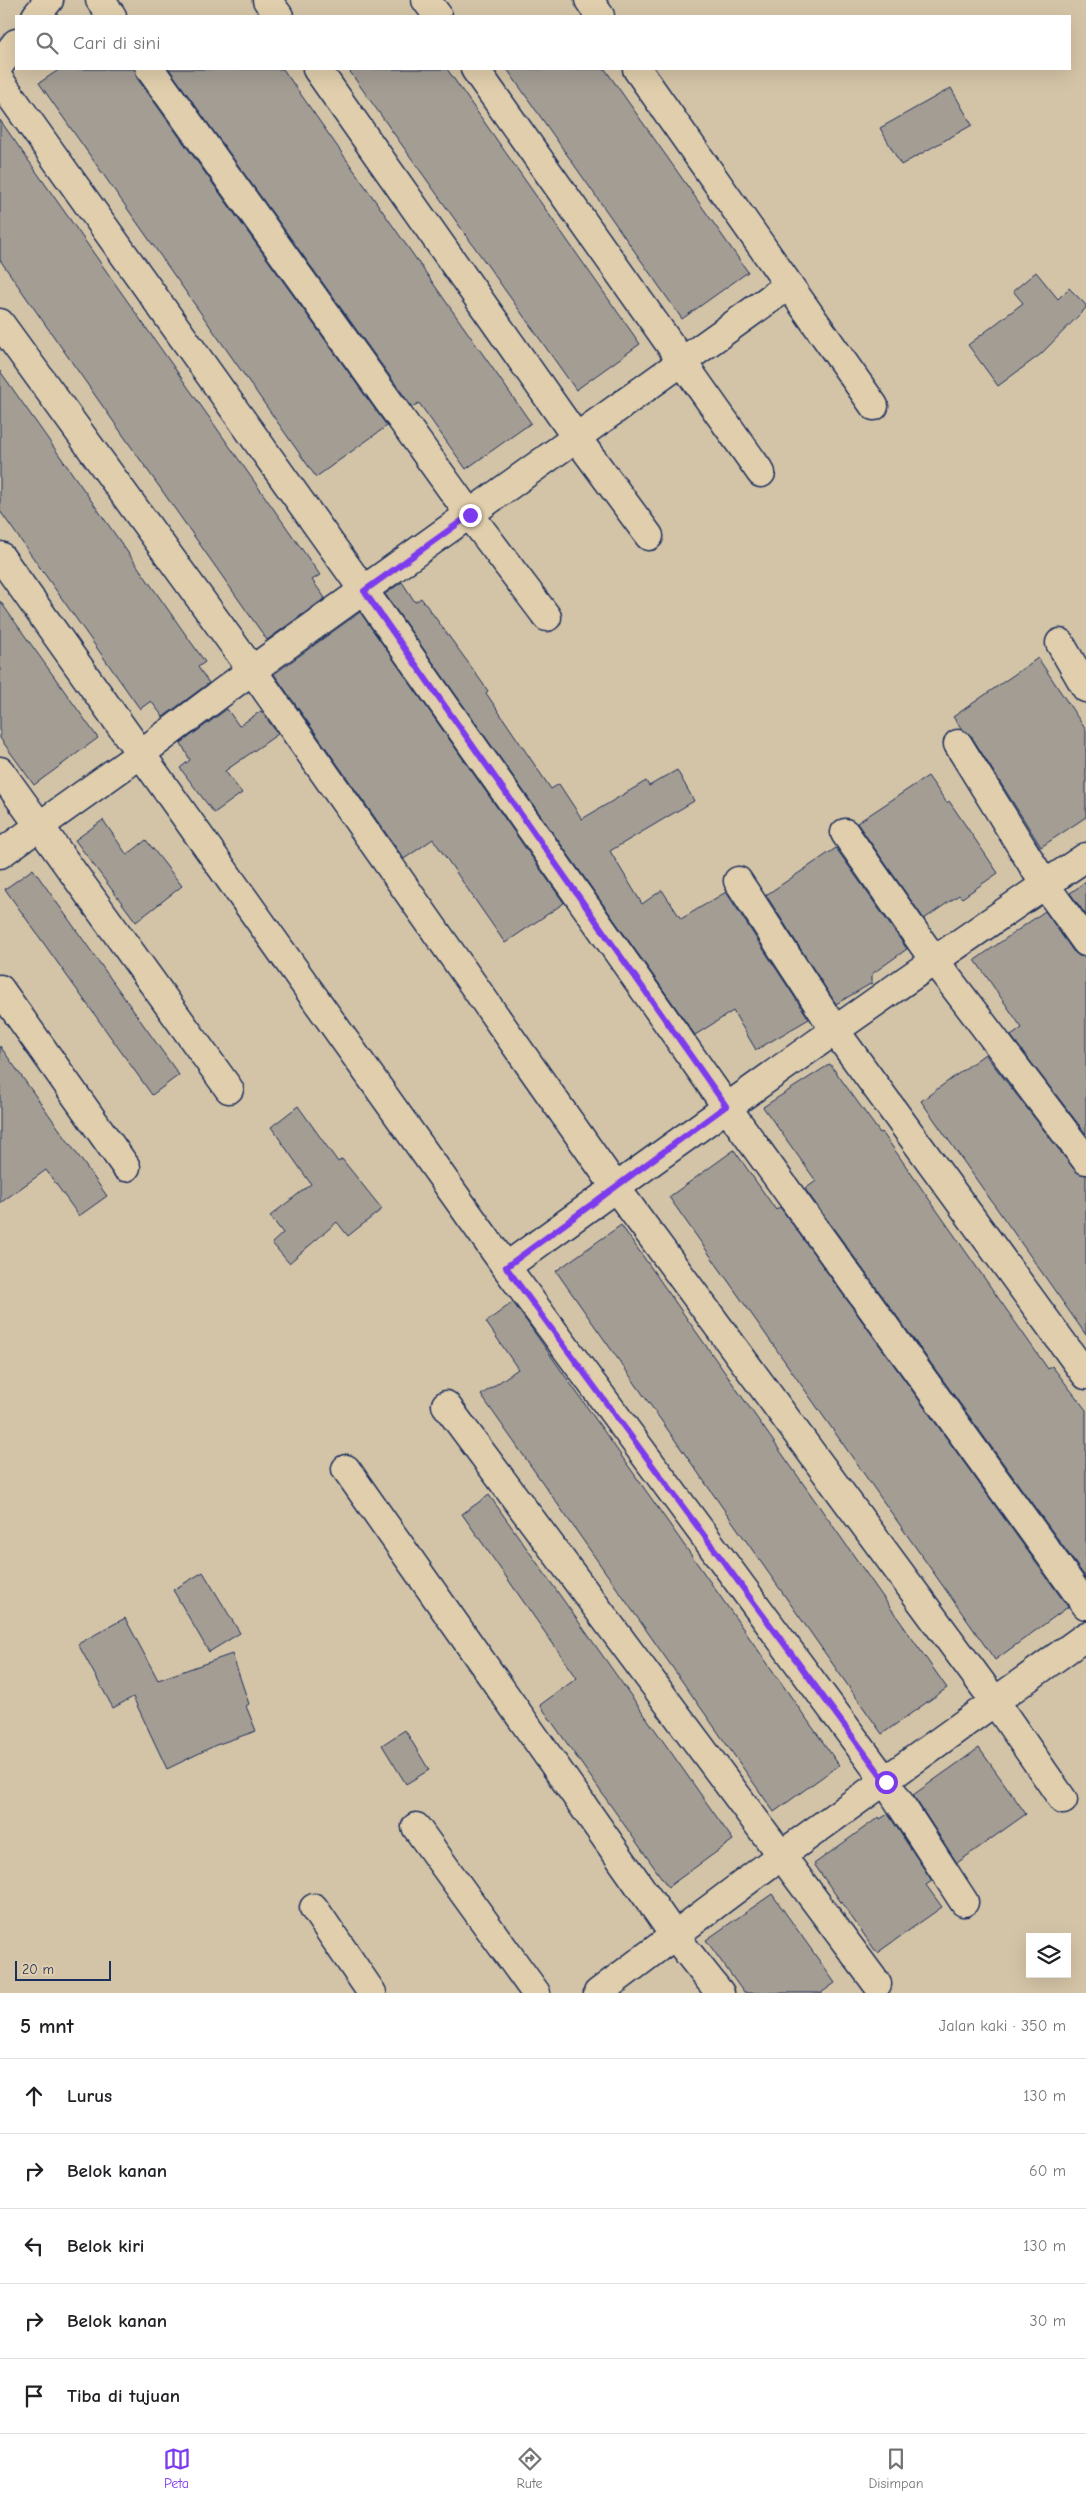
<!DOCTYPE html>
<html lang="id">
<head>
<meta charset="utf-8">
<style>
	body { margin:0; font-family:"Comic Neue",sans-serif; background:#f2f2f2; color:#202124 }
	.controls { position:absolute; right:15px; bottom:15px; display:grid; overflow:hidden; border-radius:0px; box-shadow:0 5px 20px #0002 }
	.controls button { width:45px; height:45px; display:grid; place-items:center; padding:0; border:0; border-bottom:1px solid #e0e0e0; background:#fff; color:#202124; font:25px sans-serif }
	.scale { position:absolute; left:15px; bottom:12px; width:96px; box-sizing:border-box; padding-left:5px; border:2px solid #1b2f5e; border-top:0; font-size:14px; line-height:18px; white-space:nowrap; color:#1b2f5e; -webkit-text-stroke:4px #e0ceac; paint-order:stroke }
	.stop { position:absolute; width:15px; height:15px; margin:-11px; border:4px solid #7c3aed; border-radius:50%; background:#fff }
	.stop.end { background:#7c3aed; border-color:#fff; box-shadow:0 1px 5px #0008 }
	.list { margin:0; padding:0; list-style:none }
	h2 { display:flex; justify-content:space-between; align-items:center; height:65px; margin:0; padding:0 20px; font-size:21px }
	h2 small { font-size:16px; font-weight:400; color:#757577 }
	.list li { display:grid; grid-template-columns:32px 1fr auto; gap:15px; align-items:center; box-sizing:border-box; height:75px; padding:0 20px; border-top:1px solid #e0e0e0 }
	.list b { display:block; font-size:19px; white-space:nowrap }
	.list em { font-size:16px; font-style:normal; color:#757577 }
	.icon { flex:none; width:28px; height:28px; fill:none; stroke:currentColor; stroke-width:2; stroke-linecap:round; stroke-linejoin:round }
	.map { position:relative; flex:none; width:1086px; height:1993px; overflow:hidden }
	.search { position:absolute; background:#fff; box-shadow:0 5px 20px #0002; left:15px; right:15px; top:15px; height:55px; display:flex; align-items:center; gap:12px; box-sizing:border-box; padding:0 18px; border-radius:0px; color:#757577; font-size:19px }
	.sheet { height:440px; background:#fff }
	nav { display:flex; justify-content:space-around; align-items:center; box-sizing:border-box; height:70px; border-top:1px solid #e0e0e0; background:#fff; font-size:14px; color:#757577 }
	nav a { display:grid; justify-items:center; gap:2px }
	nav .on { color:#7c3aed }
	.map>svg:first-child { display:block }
	.building { fill:#a39d94; stroke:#1b2f5e }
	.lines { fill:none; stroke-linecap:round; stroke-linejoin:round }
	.street-casing { stroke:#1b2f5e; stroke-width:31 }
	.street { stroke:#e0ceac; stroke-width:28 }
	.route { stroke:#7c3aed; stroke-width:6 }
</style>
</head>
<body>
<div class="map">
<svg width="1086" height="1993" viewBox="0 0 1086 1993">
	<rect width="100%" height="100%" fill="#d4c4a7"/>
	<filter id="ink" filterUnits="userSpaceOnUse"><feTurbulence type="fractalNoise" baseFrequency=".02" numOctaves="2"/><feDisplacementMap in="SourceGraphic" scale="10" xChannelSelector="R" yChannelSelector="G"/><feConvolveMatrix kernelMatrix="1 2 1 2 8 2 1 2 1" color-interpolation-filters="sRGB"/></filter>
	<g filter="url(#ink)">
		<path class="building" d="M60 69H135L137 78 387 426 316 477 39 83Z
			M169 69H283L531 423 466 469 419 403 412 407Z
			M348 69H447L640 344 576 390Z
			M507 69H605L748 272 682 319Z
			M951 88 972 125 901 165 880 128Z
			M0 120 320 575 312 580 325 598 267 640 0 260Z
			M1036 272 1058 299 1069 288 1086 305V308L1041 354 998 386 968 345 1023 303 1013 291Z
			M0 371 205 662 198 667 209 683 163 717 151 701 140 709 0 511Z
			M402 582 415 602 421 598 472 668 488 691 486 693 551 789 559 784 582 819 646 781 649 786 677 770 694 801 610 851 642 904 662 890 681 919 726 892 809 1019 756 1050 733 1011 695 1035 385 594Z
			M0 601 98 738 34 785 0 738Z
			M360 612 564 903 505 943 433 839 404 859 274 674Z
			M1038 658 1086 730V817L1041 847 971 736 962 729 953 717Z
			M227 709 239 726 261 711 278 734 225 771 242 793 214 813 180 768 190 760 181 743Z
			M928 776 947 803 949 801 998 873 962 898 959 895 924 919 857 823Z
			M103 820 127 855 146 840 182 886 136 922 75 840Z
			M836 848 907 949 872 974V983L836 1004 766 895Z
			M33 869 179 1075 152 1095 5 889Z
			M1086 882V915L1070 893Z
			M1045 911 1073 951 1079 956 1086 957V1134L1011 1036 1022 1028 975 960Z
			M0 1046 107 1196 79 1216 46 1170 0 1203Z
			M985 1054 1074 1169 1086 1175V1335L921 1101Z
			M830 1064 880 1133 882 1132 1048 1369 1052 1366 1086 1410V1578L805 1189 816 1181 763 1107Z
			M298 1106 338 1162 342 1159 382 1209 348 1236 337 1222 289 1263 272 1243 283 1233 270 1216 311 1184 271 1127Z
			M734 1150 776 1210 780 1207 1068 1607 995 1660 669 1197Z
			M621 1225 947 1688 882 1734 556 1271Z
			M513 1302 839 1765 774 1812 481 1395 518 1369 486 1322Z
			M489 1495 733 1840 668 1887 540 1705 577 1678 462 1514Z
			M203 1572 240 1633 209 1652 173 1590Z
			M125 1618 158 1680 232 1654 249 1704 246 1706 256 1731 216 1745 167 1769 133 1697 113 1708 78 1644Z
			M405 1730 429 1770 406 1784 382 1745Z
			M979 1748 1026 1814 957 1863 913 1795Z
			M888 1814 932 1881 926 1885 942 1907 877 1953 814 1864 879 1817 880 1819Z
			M772 1894 835 1983 821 1993H744L706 1940Z"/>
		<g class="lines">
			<g class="street-casing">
				<path id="street" d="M100 0 112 16
					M267 0 279 16
					M426 0 438 16
					M589 0 600 16
					M36 16 49 0
					M0 64 16 43
					M150 69 470 515 547 617
					M317 69 576 437 649 536
					M475 69 761 473
					M637 69 874 406
					M0 81 364 591 726 1106 1086 1605
					M0 323 252 670 616 1188 996 1703 1063 1800
					M0 556 506 1267C698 1128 889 989 1086 857
					M1060 643 1086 688
					M958 744 1045 885 1086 942
					M0 771 229 1089
					M845 833 934 960 1086 1160
					M0 854 139 755 252 670 789 285
					M738 881 836 1032 1086 1375
					M0 989 126 1167
					M506 1267 886 1782 964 1902
					M446 1405 877 1984
					M346 1469 674 1935 720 1993
					M416 1827 536 1993
					M314 1908 372 1993
					M598 1993 780 1856 1086 1636"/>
			</g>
			<use href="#street" class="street"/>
		</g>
	</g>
	<g class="lines" filter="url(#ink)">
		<path class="route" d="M470 515 364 591 726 1106 506 1267 886 1782"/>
	</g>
</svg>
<div class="controls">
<button><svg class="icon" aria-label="layers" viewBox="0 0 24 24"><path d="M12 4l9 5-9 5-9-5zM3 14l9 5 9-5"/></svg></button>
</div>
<div class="scale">20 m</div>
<div class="stop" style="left:886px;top:1782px"></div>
<div class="stop end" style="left:470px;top:515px"></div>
<div class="search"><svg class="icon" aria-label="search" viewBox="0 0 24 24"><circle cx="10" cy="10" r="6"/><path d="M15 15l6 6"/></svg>Cari di sini</div>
</div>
<section class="sheet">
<h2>5 mnt<small>Jalan kaki · 350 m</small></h2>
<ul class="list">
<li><svg class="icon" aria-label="ahead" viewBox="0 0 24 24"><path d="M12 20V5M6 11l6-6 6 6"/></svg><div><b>Lurus</b></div><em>130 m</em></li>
<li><svg class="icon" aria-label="right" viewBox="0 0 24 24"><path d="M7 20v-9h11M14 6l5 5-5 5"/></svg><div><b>Belok kanan</b></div><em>60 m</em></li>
<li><svg class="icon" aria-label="left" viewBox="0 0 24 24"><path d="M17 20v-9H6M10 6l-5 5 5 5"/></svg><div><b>Belok kiri</b></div><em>130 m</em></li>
<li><svg class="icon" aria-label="right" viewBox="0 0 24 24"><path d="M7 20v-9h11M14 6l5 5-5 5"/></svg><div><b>Belok kanan</b></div><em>30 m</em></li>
<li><svg class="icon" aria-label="arrive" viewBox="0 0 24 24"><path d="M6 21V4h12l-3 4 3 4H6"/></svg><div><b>Tiba di tujuan</b></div></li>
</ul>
</section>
<nav>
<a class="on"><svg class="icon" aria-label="map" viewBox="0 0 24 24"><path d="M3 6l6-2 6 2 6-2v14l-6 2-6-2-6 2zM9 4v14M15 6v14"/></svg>Peta</a>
<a><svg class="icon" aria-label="directions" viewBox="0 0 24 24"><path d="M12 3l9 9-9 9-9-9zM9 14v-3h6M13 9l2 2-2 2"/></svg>Rute</a>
<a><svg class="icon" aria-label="saved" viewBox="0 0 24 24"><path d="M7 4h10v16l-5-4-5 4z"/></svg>Disimpan</a>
</nav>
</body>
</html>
